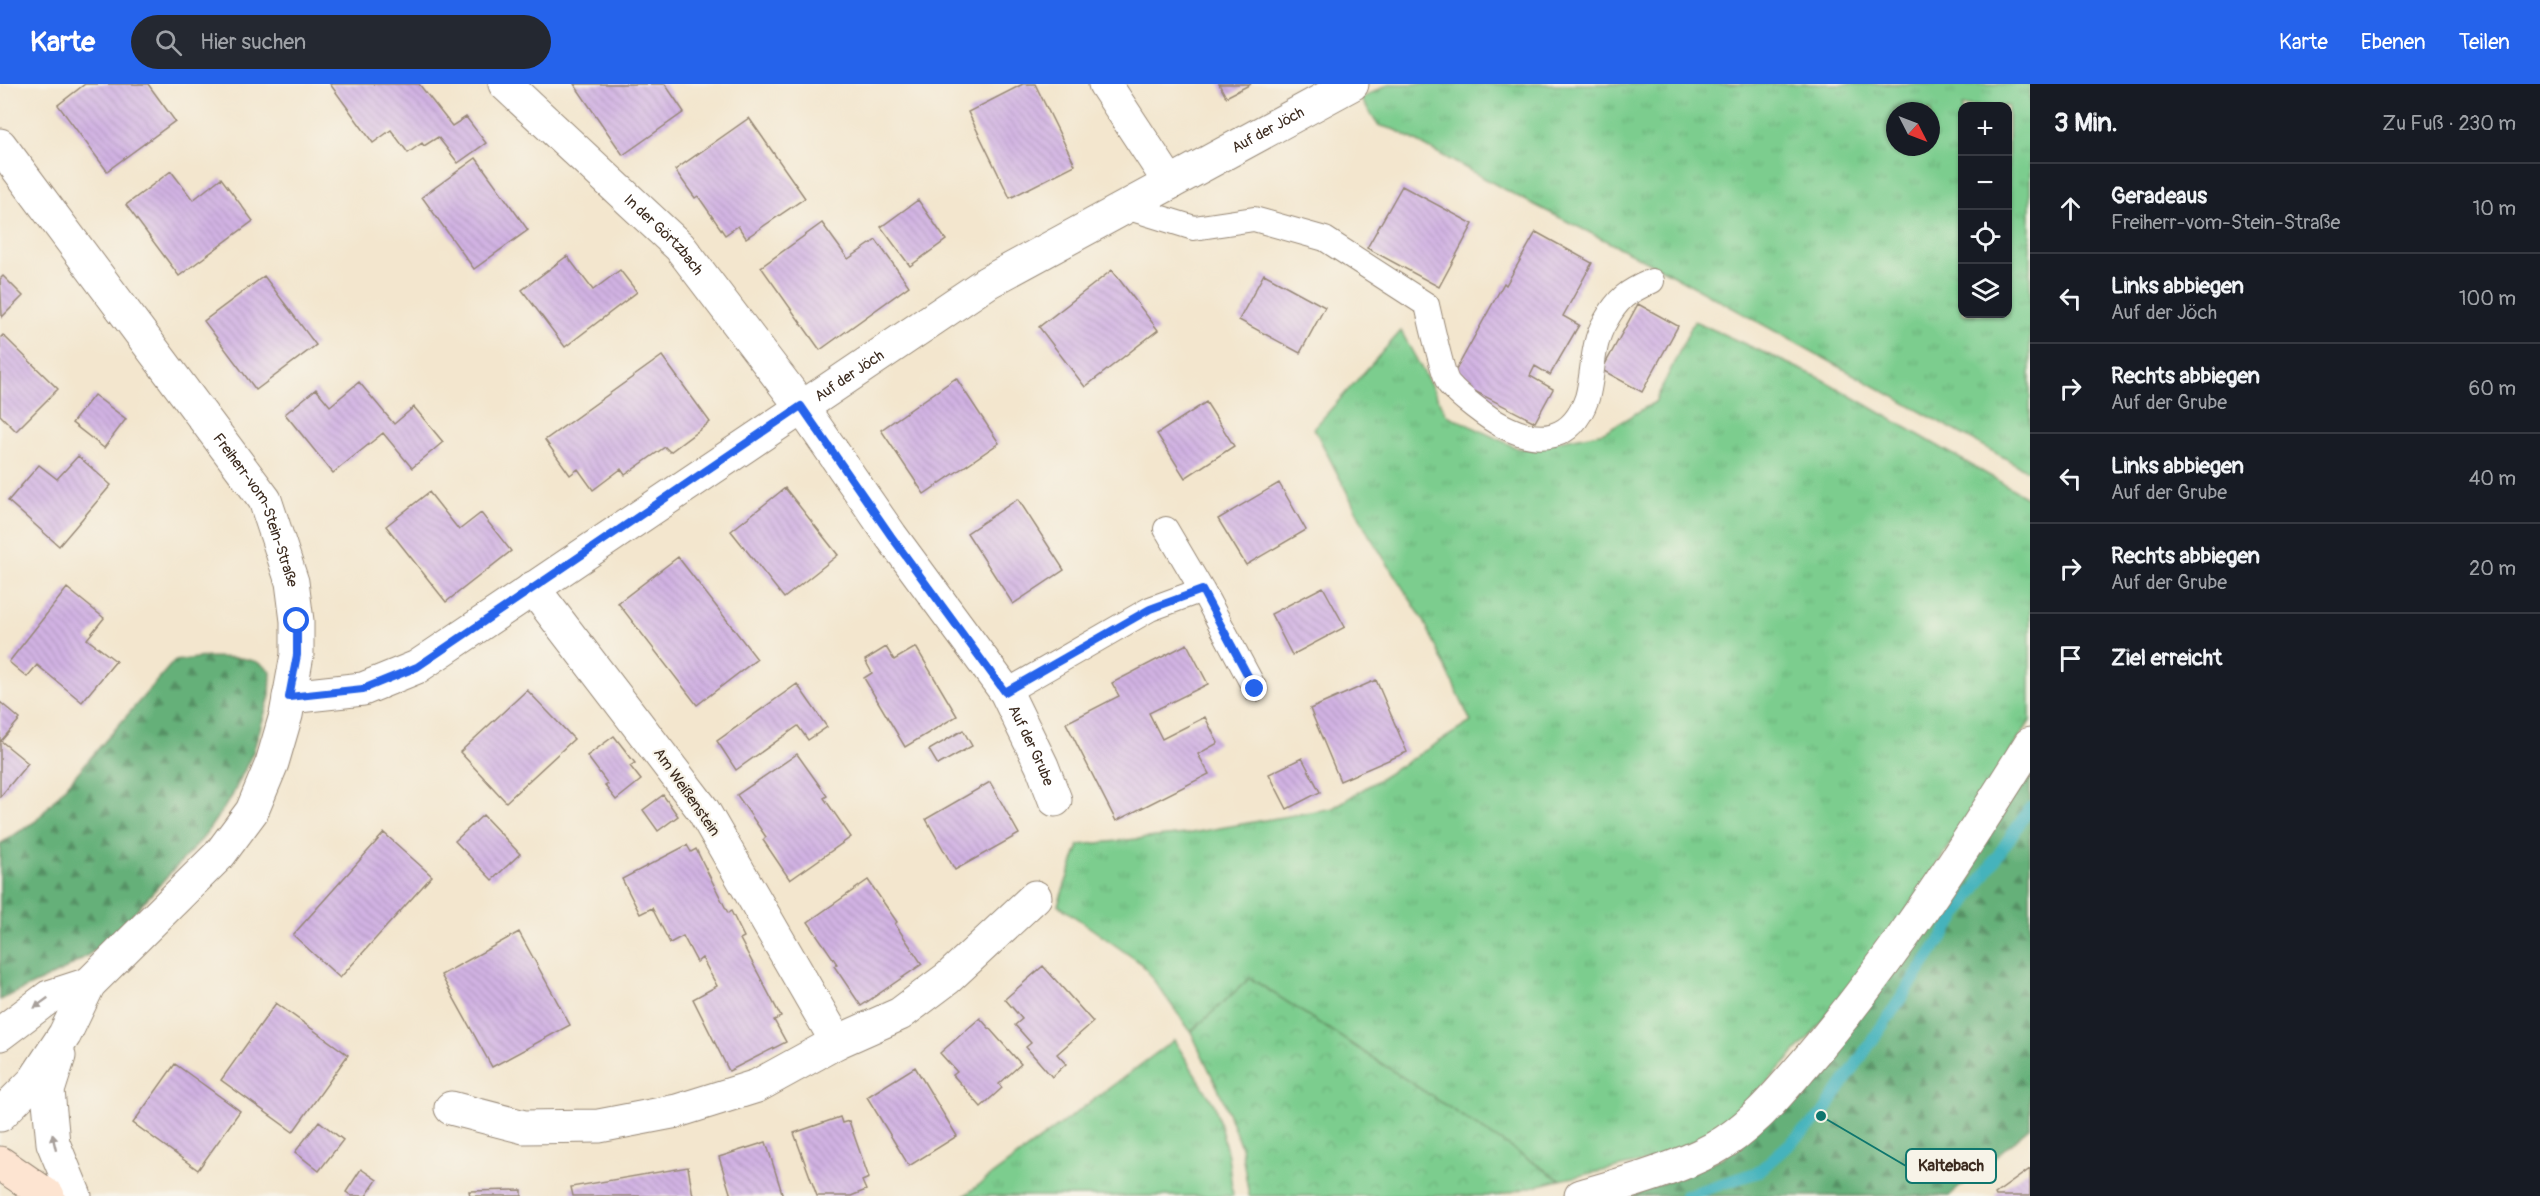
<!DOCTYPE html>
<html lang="de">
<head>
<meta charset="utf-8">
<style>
	body { margin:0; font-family:Pangolin,sans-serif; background:#242831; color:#f1f3f6 }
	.controls { position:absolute; right:18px; top:18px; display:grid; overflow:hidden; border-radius:12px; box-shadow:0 2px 4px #0004 }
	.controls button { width:54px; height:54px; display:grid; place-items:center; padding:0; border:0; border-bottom:2px solid #363941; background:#171b24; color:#f1f3f6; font:30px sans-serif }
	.compass { position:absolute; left:1886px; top:18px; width:54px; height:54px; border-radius:50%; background:#171b24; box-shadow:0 2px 4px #0004; rotate:132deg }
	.stop { position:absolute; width:18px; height:18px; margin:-14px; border:4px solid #2563eb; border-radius:50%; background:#fff }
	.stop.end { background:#2563eb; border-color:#fff; box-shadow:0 2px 6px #0008 }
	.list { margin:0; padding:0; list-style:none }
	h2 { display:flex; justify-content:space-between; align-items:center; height:78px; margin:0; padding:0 24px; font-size:26px }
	h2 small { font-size:20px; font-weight:400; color:#9ea1a6 }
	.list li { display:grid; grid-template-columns:39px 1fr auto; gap:18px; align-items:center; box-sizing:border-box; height:90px; padding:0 24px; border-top:2px solid #363941 }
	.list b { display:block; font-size:22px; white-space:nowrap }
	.list p { margin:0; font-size:20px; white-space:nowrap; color:#9ea1a6 }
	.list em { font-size:20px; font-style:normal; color:#9ea1a6 }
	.icon { flex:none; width:33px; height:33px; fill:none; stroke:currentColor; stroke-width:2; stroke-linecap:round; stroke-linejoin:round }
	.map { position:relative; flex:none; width:2030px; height:1112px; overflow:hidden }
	header { display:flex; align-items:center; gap:36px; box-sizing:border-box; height:84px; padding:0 30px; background:#2563eb; color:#fff }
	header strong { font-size:28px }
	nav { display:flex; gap:33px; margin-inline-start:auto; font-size:21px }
	.search { width:420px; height:54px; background:#242831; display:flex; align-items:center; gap:15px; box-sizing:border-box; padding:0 21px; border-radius:33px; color:#9ea1a6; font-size:22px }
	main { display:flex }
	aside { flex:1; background:#171b24 }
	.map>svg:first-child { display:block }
	.grass { fill:url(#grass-tufts); stroke:#5c7c56; stroke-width:1.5; fill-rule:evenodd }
	.forest { fill:url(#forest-firs); stroke:#506d4c; stroke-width:1.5 }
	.park { fill:url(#park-crowns); stroke:#5c7c56; stroke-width:1.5 }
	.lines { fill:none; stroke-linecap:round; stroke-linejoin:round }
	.stream { stroke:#44b3bc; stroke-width:12 }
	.building { fill:url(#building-back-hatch) }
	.service-casing { stroke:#978876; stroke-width:26 }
	.minor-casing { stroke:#978876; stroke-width:35 }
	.secondary-casing { stroke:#978876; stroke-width:35 }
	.service { stroke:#fff; stroke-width:24 }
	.minor { stroke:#fff; stroke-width:33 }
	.secondary { stroke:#fde4d1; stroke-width:33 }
	.oneway { fill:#a79f9a }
	.route { stroke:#2563eb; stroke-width:8 }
	.labels { text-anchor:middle; stroke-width:4.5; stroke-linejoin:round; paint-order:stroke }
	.street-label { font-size:15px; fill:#3b2a1e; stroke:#f7f3e8 }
	.leader { fill:none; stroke:#0f766e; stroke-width:2 }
	.callout-dot { fill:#0f766e; stroke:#f7f3e8; stroke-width:2 }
	.callout { fill:#f7f3e8; stroke:#0f766e; stroke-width:2 }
	.callout-label { font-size:16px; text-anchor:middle; font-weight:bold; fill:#3b2a1e }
</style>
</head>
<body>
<header>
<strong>Karte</strong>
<div class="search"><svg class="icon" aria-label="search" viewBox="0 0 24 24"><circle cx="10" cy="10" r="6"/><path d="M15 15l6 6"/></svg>Hier suchen</div>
<nav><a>Karte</a><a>Ebenen</a><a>Teilen</a></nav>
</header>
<main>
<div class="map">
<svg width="2030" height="1112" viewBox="0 0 2030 1112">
	<defs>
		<pattern id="grass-tufts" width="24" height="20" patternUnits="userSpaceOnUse" patternTransform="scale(1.5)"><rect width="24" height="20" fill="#7ccd8e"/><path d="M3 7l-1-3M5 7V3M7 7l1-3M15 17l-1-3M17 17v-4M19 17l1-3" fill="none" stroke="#6cb07a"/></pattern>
		<pattern id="forest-firs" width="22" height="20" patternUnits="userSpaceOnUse" patternTransform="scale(1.5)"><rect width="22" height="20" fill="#65b079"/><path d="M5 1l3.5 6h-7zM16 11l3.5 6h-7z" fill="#548f63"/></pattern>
		<pattern id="park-crowns" width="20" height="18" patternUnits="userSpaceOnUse" patternTransform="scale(1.5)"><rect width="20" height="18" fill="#7ccd8e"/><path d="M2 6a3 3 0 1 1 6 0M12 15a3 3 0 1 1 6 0" fill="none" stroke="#6cb07a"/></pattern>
		<pattern id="building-back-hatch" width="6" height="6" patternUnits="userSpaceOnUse" patternTransform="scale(1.5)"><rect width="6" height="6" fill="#d1b2e3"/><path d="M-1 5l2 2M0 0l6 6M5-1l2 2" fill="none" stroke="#b499c2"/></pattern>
	</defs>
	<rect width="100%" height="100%" fill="#f7f3e8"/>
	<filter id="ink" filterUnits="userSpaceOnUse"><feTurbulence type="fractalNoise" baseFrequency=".0167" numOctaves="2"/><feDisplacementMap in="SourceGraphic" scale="12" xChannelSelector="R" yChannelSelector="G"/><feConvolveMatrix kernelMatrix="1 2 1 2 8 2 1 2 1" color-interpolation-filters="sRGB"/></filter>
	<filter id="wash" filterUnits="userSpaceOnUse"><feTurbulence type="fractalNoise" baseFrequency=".008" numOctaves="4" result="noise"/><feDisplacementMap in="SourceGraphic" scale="24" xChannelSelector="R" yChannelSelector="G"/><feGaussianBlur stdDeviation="1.35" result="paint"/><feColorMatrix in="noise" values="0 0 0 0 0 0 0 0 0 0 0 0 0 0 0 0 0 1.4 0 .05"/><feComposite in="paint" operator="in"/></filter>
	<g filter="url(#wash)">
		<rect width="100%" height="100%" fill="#f3e6ce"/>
		<path class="grass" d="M1389 0H2030V388L1666 187 1515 111 1396 46 1378 41 1361 15ZM1962 22H2008V230H1962ZM1895 27H1931V63H1895Z
			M1694 237 1820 294 2030 415V637L1980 717 1897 840 1813 949 1750 1017 1704 1053 1649 1077 1560 1096 1250 894 1191 948 1142 880 1058 821 1079 761 1186 750 1333 724 1471 638 1424 537 1369 451 1314 344 1401 247 1447 331 1519 365 1604 348 1655 318Z
			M1174 956 1215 1022 1228 1072 1233 1112H964Z"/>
		<path class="forest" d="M205 573C226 574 256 570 271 588L270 612 253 668 232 712 202 755 105 860 66 885 0 916V760L36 737 174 577Z
			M2030 681V1043L1949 1112H1632L1724 1073Z"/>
		<path class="park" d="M1250 894 1560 1096 1495 1112H1249L1241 1063 1223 1015 1191 948Z"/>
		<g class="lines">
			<path class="stream" d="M1685 1112 1758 1088 1821 1032 2030 724"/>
		</g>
		<g id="blocks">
			<path class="building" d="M85 0H148L175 37 107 87 58 21Z
				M330 0H419L452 42 466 33 486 59 458 79 438 53 424 62 422 59 408 69 391 46 373 59Z
				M574 0H665L684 28 623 71Z
				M1023 0H1035L1075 81 1010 114 968 28Z
				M1219 0H1251L1226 13Z
				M749 34 805 114 746 154 738 142 725 151 698 112 695 114 675 86Z
				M476 74 528 146 474 185 422 113Z
				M171 87 193 116 221 94 253 137 179 192 126 121Z
				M1402 102 1473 140 1439 203 1367 164Z
				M918 116 946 156 910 182 881 143Z
				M822 139 848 175 876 156 909 202 820 266 761 183Z
				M1536 148 1592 179 1563 232 1579 241 1550 291 1535 282 1530 292 1553 305 1535 338 1451 295 1504 199 1506 201Z
				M567 172 593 206 620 186 637 208 565 263 522 206Z
				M1112 186 1158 246 1085 303 1039 243Z
				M1264 190 1325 223 1300 269 1239 236Z
				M3 192 23 212 2 233 0 195Z
				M264 192 316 261 256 306 204 237Z
				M1638 220 1678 242 1642 308 1602 286Z
				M3 251 58 305 16 347 0 331V254Z
				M662 272 710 338 670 368 665 363 625 391 621 385 593 406 578 385 570 391 545 356Z
				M956 294 999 359 924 410 881 346Z
				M359 298 394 340 414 323 443 358 412 384 383 349 333 389 285 330 316 305 330 322Z
				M94 311 126 335 104 364 72 339Z
				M1206 318 1234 362 1185 394 1157 350Z
				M78 372 111 401 59 462 8 417 39 381 57 395Z
				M1279 399 1306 446 1246 481 1218 435Z
				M785 404 838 471 784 514 731 447Z
				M429 408 459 446 481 429 511 467 446 518 386 442Z
				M1018 415 1064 486 1013 520 967 449Z
				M678 473 757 575 697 621 618 519Z
				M1323 503 1345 543 1292 571 1271 530Z
				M67 504 104 534 87 555 116 577 82 618 37 581 27 593 9 578Z
				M1187 560 1208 600 1149 629 1162 655 1205 633 1218 659 1198 670 1209 690 1116 737 1066 639 1119 612 1112 599Z
				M886 563 894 576 916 563 957 632 905 663 864 594 872 589 865 576Z
				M1376 596 1407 668 1340 697 1310 625Z
				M797 600 827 643 808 656 798 642 736 686 717 657Z
				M527 606 574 655 506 718 460 668Z
				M0 618 20 635 1 657 28 679 0 713Z
				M963 646 972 662 938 681 929 666Z
				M614 652 635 679 630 682 641 696 616 716 605 702 608 700 587 672Z
				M797 670 827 712 824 714 851 753 790 796 763 756 766 753 737 711Z
				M1302 674 1320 708 1287 725 1269 690Z
				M990 698 1019 750 955 786 926 735Z
				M663 711 678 732 658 747 643 726Z
				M483 731 520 770 492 796 455 757Z
				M384 749 432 792 340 894 293 851Z
				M687 761 691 768 696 765 728 829 731 827 744 853 740 855 781 933 774 936 786 958 729 987 693 915 717 902 702 874 697 878 683 852 670 859 652 824 640 830 622 795Z
				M868 796 897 838 895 840 922 880 861 922 834 882 837 880 808 838Z
				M519 848 570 941 492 983 441 891Z
				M1043 882 1093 938 1057 970 1066 980 1052 993 1026 963 1031 959 1015 941 1022 935 1005 915Z
				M276 919 348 971 293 1048 221 996Z
				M980 934 1021 980 999 1000 1002 1004 981 1023 953 991 957 988 940 969Z
				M175 980 240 1027 198 1086 133 1039Z
				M915 983 957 1052 909 1082 867 1013Z
				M840 1033 842 1039 849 1037 869 1094 862 1097 866 1106 851 1112H817L794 1049Z
				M319 1037 343 1056 319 1087 295 1068Z
				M766 1058 783 1112H731L719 1073Z
				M688 1083 693 1112H573L571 1103Z
				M361 1085 377 1096 366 1112H352L346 1108Z
				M2030 1085V1112H1996L1995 1110Z
				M522 1106V1112H470L469 1107Z"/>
		</g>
	</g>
	<g filter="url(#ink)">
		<use href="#blocks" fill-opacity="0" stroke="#978876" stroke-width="1.5"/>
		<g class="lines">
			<g class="service-casing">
				<path id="service" d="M1126 123 1194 144 1254 135 1325 155 1427 221C1430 234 1443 293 1449 300 1459 312 1489 335 1503 342 1540 361 1572 357 1587 314 1594 289 1591 261 1605 238 1618 214 1627 208 1652 197
					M1166 445 1202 506 1255 605
					M1006 608 1150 525 1202 506"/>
			</g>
			<g class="minor-casing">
				<g id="minor">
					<path id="s1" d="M505 0 680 163 801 322 891 452 1006 608 1042 682 1055 716"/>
					<path d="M1105 0 1170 99"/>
					<path id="s2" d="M0 61 265 416 292 498 297 537V571L286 631 272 679 252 727 220 770 89 900 65 950 34 997 0 1031"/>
					<path id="s3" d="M289 613 363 605 417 583 988 198 1352 0"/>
					<path d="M0 950 49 913 89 900"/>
					<path d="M837 958 900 930 948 894 1035 813"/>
					<path d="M59 972 48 1007 53 1059 75 1112"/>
					<path d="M451 1024 524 1043 599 1042 677 1027 757 1002 837 958 703 726 533 504"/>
					<path d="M1581 1112C1626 1099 1672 1087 1713 1065 1750 1045 1778 1010 1805 979 1890 880 1961 770 2030 660"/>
				</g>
			</g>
			<g class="secondary-casing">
				<path id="secondary" d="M0 1079 48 1112"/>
			</g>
			<use href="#service" class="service"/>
			<use href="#minor" class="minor"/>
			<use href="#secondary" class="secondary"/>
		</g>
		<defs><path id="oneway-solid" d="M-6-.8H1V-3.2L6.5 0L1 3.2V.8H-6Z" transform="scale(1.5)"/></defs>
		<g class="oneway">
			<use href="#oneway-solid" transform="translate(41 919) rotate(144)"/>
			<use href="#oneway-solid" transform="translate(54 1058) rotate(-103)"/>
		</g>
	</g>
	<g class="lines" filter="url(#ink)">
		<path class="route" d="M297 537V571L289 613 363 605 417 583 801 322 891 452 1005 608 1150 525 1202 506 1255 605"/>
	</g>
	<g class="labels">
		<g class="street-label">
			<text dy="5" stroke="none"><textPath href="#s3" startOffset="1140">Auf der Jöch</textPath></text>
			<text dy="5" stroke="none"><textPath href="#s1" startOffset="219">In der Görtzbach</textPath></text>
			<text dy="5" stroke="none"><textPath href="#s3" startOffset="654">Auf der Jöch</textPath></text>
			<text dy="5" stroke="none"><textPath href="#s2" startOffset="448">Freiherr-vom-Stein-Straße</textPath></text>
			<text dy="5" stroke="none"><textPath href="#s1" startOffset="850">Auf der Grube</textPath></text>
			<text transform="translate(687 708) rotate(55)" y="5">Am Weißenstein</text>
		</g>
	</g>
	<path class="leader" d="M1821 1032L1906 1082"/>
	<circle class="callout-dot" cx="1821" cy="1032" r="6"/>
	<rect class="callout" x="1906" y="1065" width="90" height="34" rx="6"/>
	<g class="callout-label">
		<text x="1951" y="1087">Kaltebach</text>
	</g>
</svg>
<div class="controls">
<button>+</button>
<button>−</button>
<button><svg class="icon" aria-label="locate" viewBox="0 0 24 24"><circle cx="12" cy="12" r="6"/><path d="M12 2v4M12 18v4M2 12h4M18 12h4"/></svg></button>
<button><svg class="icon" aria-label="layers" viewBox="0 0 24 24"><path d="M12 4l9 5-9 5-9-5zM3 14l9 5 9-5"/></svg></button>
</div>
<svg class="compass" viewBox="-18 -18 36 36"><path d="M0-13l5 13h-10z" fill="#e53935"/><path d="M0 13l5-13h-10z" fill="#9ea1a6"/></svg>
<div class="stop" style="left:297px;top:537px"></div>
<div class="stop end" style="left:1255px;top:605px"></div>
</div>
<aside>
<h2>3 Min.<small>Zu Fuß · 230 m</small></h2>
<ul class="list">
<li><svg class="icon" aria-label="ahead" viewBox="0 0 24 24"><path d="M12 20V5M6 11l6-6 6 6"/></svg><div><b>Geradeaus</b><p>Freiherr-vom-Stein-Straße</p></div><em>10 m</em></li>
<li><svg class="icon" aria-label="left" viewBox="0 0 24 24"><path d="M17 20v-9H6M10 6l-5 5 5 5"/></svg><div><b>Links abbiegen</b><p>Auf der Jöch</p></div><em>100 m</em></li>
<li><svg class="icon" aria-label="right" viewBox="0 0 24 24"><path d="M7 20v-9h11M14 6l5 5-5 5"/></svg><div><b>Rechts abbiegen</b><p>Auf der Grube</p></div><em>60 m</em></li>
<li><svg class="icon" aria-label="left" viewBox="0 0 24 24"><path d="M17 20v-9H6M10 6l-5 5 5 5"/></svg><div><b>Links abbiegen</b><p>Auf der Grube</p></div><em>40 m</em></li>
<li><svg class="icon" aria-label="right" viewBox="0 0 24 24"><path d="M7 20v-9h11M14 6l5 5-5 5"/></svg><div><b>Rechts abbiegen</b><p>Auf der Grube</p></div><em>20 m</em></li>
<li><svg class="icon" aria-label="arrive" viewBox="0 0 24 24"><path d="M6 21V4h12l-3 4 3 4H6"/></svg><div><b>Ziel erreicht</b></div></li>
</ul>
</aside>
</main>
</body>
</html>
